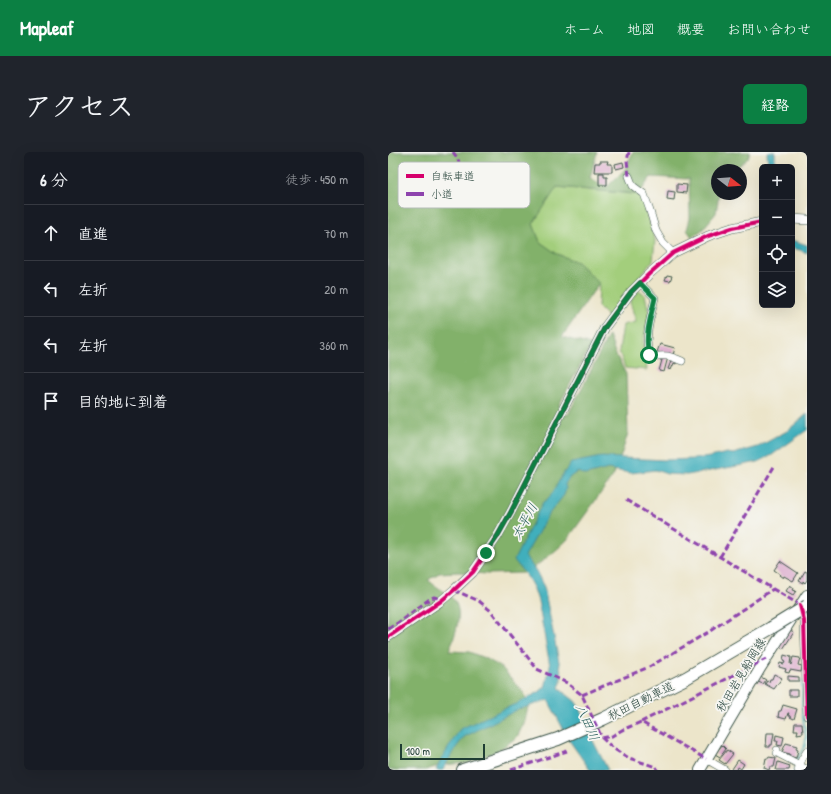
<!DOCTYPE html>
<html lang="ja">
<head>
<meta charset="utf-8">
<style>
	body { margin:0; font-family:"Patrick Hand","Klee One",sans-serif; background:#20242c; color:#f1f3f6 }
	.controls { position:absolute; right:12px; top:12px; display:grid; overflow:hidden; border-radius:6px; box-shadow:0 4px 16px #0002 }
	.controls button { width:36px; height:36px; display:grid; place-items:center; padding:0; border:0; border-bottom:1px solid #363941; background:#171b24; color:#f1f3f6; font:20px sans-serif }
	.compass { position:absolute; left:323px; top:12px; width:36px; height:36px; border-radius:50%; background:#171b24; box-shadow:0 4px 16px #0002; rotate:107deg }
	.scale { position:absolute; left:12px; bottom:10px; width:85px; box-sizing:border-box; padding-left:4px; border:2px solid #1f3d34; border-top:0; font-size:11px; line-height:14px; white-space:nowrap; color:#1f3d34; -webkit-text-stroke:3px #f6f6f2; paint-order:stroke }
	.stop { position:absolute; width:12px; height:12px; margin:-9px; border:3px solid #0b8043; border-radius:50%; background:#fff }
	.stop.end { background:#0b8043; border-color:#fff; box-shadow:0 1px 4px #0008 }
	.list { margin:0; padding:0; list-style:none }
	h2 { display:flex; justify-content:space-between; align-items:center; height:52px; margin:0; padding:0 16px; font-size:17px }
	h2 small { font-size:13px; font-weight:400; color:#9ea1a6 }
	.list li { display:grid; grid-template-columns:26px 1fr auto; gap:12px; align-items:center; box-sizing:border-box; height:56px; padding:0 16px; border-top:1px solid #363941 }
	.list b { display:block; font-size:15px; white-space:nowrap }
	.list em { font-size:13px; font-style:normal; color:#9ea1a6 }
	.icon { flex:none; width:22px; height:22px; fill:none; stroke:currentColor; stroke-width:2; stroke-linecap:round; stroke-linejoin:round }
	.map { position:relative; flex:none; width:419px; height:618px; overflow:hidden; border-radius:6px }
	header { display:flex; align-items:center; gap:24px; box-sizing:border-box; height:56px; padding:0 20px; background:#0b8043; color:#fff }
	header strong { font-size:19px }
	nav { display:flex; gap:22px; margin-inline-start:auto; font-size:14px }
	.intro { display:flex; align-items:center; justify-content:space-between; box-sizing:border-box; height:96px; padding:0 24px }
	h1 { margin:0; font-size:28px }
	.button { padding:10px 18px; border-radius:6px; background:#0b8043; color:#fff; font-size:14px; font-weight:700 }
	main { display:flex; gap:24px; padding:0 24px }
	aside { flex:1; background:#171b24; border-radius:6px; box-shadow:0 4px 16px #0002 }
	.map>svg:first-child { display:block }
	.green { fill:#a3ce7b; stroke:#618658 }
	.forest { fill:#82b16b; stroke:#507750 }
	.water { fill:#40afbc; stroke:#307678 }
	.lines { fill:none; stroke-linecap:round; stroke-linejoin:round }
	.stream { stroke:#40afbc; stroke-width:1.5 }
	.building { fill:#dcaacc }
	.street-casing { stroke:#3e564a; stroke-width:8 }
	.secondary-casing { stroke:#3e564a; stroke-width:10 }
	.primary-casing { stroke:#3e564a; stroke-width:12 }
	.highway-casing { stroke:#3e564a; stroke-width:14 }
	.street { stroke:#fff; stroke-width:7 }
	.secondary { stroke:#fff; stroke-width:9 }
	.primary { stroke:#fff; stroke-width:10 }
	.highway { stroke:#fff; stroke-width:12 }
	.highway-bridge-casing { stroke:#3e564a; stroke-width:14; stroke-linecap:butt }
	.highway-bridge { stroke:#fff; stroke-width:12 }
	.quiet { stroke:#8e44ad; stroke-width:3; stroke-dasharray:6 3; stroke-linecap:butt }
	.cycleway-casing { stroke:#f6f6f2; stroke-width:6 }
	.cycleway { stroke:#d6006c; stroke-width:4 }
	.route { stroke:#0b8043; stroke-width:5 }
	.labels { text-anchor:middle; stroke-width:3.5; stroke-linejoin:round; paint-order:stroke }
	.street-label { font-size:12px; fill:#1f3d34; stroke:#f6f6f2 }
	.water-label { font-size:13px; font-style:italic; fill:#295f5d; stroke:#f6f6f2 }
	.key { fill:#f6f6f2; stroke:#b6beb9; stroke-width:1 }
	.key-label { font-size:11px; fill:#1f3d34 }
</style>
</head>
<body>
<header>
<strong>Mapleaf</strong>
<nav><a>ホーム</a><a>地図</a><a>概要</a><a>お問い合わせ</a></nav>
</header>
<div class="intro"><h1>アクセス</h1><a class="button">経路</a></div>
<main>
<aside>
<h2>6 分<small>徒歩 · 450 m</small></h2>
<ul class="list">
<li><svg class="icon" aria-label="ahead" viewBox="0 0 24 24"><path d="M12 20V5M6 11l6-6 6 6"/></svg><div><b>直進</b></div><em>70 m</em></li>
<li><svg class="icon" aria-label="left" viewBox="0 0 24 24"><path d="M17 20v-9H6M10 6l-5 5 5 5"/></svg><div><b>左折</b></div><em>20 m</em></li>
<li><svg class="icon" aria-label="left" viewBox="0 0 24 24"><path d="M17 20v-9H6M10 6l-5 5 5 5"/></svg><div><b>左折</b></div><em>360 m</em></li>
<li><svg class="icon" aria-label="arrive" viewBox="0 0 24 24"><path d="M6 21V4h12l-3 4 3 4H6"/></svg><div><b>目的地に到着</b></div></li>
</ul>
</aside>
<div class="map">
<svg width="419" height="618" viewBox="0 0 419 618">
	<rect width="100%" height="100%" fill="#f6f6f2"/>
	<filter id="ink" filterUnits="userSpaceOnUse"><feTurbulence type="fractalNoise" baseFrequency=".025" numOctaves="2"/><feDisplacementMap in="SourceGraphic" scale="8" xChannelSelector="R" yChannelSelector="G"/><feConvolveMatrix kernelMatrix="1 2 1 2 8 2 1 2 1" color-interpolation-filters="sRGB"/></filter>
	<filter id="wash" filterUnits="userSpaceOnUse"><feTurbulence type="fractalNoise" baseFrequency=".012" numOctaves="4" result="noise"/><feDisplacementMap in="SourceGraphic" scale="16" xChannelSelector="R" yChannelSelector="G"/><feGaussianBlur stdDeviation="0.9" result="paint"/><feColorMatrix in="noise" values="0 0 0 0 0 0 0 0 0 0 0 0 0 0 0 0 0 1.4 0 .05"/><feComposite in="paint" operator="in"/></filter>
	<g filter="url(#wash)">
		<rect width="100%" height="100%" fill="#ece5ca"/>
		<path class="green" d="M168 35 254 43 267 88 265 108 220 165 210 155 211 131 189 110 169 102 152 90 145 72Z
			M251 138 257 143 261 161 255 192 259 218 237 216 231 199 235 173 248 170 242 150Z"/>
		<path class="forest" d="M0 0H209L202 26 219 35 237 17 245 0H362L360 6 346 18H329V42H331L328 61 314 78 304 85 299 78 302 66 301 27 263 25 251 42 169 35 145 72 152 90 169 102 189 110 211 131 174 185 203 193 171 253 173 260 180 263 221 183 227 201 238 222 240 281 230 313 225 324 179 388 166 400 144 417 135 421 100 422 70 420 51 421 40 428C48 435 58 440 65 447 77 460 66 485 61 499L81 500 99 507 114 516 136 541 140 554 137 569 129 585 111 598 80 611 53 613 38 618H0Z"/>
		<path class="water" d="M379 0H387V15H380Z
			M404 88 419 93V101L412 98 404 96Z
			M419 262V278L384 303 370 310 355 313 299 323 279 322 267 318 243 321 220 317 198 323 189 320 182 325 177 332 178 337 176 343 160 363 137 404 148 419 156 435 173 520V531L171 535 173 538 187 549 193 558 203 585 220 618H202L181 588 160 548 129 558 76 585 65 600 55 618H48L53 608 72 577 118 556 128 552 151 540 157 535 159 528 162 514 150 449 146 437 140 426 126 408 155 350C165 344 167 336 172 327 175 321 180 316 183 311L213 305 278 308 307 307 322 305 339 301 345 302 370 295 399 279Z"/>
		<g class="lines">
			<path class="stream" d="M409 608 417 593 418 586 414 560V528
				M406 618 407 616"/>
		</g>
		<g id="blocks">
			<path class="building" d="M212 9H220L219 12H224V20H206L207 11H212Z
				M235 10 236 15 228 17 227 12Z
				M211 21H216V25H219V33H211Z
				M289 32 299 33 298 41 289 40Z
				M280 39 287 40 286 48 279 47Z
				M279 123 284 124 282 129 277 128Z
				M272 192 287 196 285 203 275 200V201L269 200Z
				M273 205H280L276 220 271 219 274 208H272Z
				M284 207 289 208 288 212 286 211 283 218 280 217Z
				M392 409 410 421 405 429 396 424 395 426 391 423 392 422 386 418Z
				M417 419 419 420V428L417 431 415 429V431L411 429Z
				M402 433 406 436 405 438 408 439 405 443 398 439Z
				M402 478 406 480 395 497 391 494Z
				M396 503 403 505 402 512 403 513 405 505 412 506 410 513 414 514 413 520 402 518 401 521 397 520 398 517 391 515 392 511 396 512 397 510 395 509Z
				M386 522 394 526 386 537 377 532 379 529 381 530 382 527H384Z
				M400 524 411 525V529H400Z
				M373 525 378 528 375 532 370 530Z
				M401 538H409V544H401Z
				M395 553 409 557 406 567 402 565V564L400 563 401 561H400L398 567 390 565 391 559H393Z
				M407 571H414L415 581 409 582 410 578H406Z
				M379 581H386L384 593H382V595H378Z
				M388 583 396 585 394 594 389 593 390 589H387Z
				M398 591 409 594 408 597 410 598 408 606 401 604 402 602 394 600Z
				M334 593 338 597 332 605 327 602Z
				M339 598 345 602 337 612 331 608Z
				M380 605 388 606 386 615H382L381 618 376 616 378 606 380 607Z
				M350 608 356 612 353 617 350 615 349 618H346L344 617Z
				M390 610 402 614 401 618H388Z"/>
		</g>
	</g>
	<g filter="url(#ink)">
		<use href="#blocks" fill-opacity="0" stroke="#3e564a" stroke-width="1"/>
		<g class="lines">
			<g class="street-casing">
				<path id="street" d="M241 24 245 34 256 42 261 56 268 79 275 91 285 101
					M252 131 267 146C263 164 256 185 261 203L265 205C277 202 282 204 294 209
					M413 455 416 469 419 564
					M389 598V601L412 613
					M318 607 337 618
					M411 614 419 617
					M410 618 414 607 419 599"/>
			</g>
			<g class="secondary-casing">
				<path id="secondary" d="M404 67 419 68
					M0 485 53 449 66 438 85 420 109 385 123 360 217 175 243 140 261 122 285 101 320 84 344 76 374 70"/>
			</g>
			<g class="primary-casing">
				<path id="primary" d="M312 618 373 515 419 443"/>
			</g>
			<g class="highway-casing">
				<path id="highway" d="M75 618 170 587 215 567 298 526 383 476"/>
			</g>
			<use href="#street" class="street"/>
			<use href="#secondary" class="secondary"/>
			<use href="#primary" class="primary"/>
			<use href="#highway" class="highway"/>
			<g class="highway-bridge-casing">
				<path id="highway-bridge" d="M383 476 419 454"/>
			</g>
			<use href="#highway-bridge" class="highway-bridge"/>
			<path class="quiet" d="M241 0 239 9 241 24
				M23 44C24 35 27 31 33 25 35 23 37 20 40 19 46 15 68 18 70 14 73 9 67 3 65 0
				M238 348 385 437 412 453
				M332 405 387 313
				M66 438 91 449 103 459 149 517 179 531 194 543 214 586 226 597 241 606 268 615 270 618
				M0 477 11 470 43 446 46 445 50 446 53 449
				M194 543 261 515 322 479 385 437
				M253 570 378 507
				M214 586 224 584 234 578 253 570 318 607
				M123 618 179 599"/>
			<g class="cycleway-casing">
				<path id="cycleway" d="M412 453 416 469 419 564
					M0 485 53 449 66 438 85 420 109 385 123 360 217 175 243 140 261 122 285 101 320 84 344 76 374 70"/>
			</g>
			<use href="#cycleway" class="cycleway"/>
		</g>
	</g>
	<g class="lines" filter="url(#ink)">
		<path class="route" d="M98 401 109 385 123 360 217 175 243 140 252 131 267 146C263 164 256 185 261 203"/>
	</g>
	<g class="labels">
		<g class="street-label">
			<text transform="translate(353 523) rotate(-59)" y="4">秋田岩見船岡線</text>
			<text transform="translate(253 549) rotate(-26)" y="4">秋田自動車道</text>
		</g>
		<g class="water-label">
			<text transform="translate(136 369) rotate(-61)" y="5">太平川</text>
			<text transform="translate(200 570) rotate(66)" y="5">八田川</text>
		</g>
	</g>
	<rect x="10" y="10" width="132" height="46" rx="6" class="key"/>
	<rect x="18" y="22" width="18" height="4" fill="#d6006c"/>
	<rect x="18" y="40" width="18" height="4" fill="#8e44ad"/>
	<g class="key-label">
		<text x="43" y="28">自転車道</text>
		<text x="43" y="46">小道</text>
	</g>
</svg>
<div class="controls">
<button>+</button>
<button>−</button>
<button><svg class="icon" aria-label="locate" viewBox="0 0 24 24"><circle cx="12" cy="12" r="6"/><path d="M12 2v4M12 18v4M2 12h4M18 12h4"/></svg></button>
<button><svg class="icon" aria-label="layers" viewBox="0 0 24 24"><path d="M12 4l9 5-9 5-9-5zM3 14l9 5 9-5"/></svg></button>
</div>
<svg class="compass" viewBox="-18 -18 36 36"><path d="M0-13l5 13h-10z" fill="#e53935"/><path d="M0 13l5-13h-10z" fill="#9ea1a6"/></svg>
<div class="scale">100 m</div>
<div class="stop" style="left:261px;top:203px"></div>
<div class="stop end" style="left:98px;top:401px"></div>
</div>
</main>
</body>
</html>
